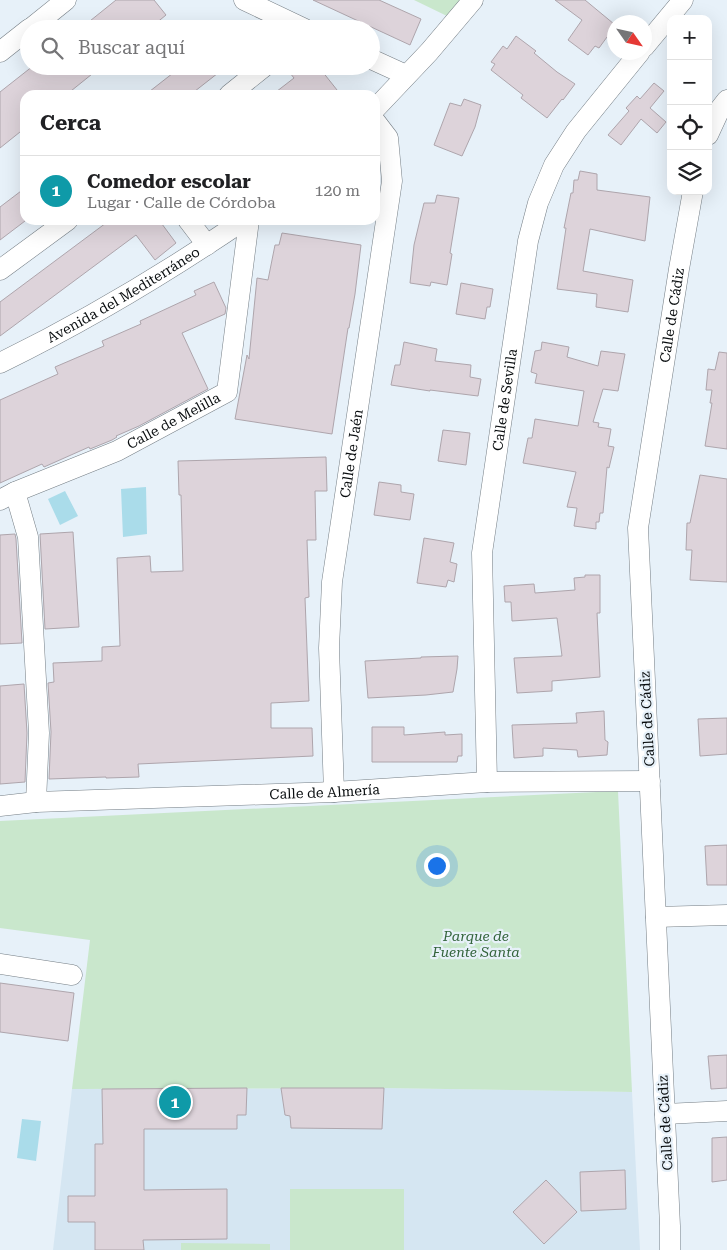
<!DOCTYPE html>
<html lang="es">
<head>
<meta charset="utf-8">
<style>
	body { margin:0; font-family:"Roboto Serif",serif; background:#f6f6f6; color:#202124 }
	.controls { position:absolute; right:15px; top:15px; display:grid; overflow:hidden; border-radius:10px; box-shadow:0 5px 20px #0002 }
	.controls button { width:45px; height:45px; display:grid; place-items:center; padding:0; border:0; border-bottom:1px solid #e0e0e0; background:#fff; color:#202124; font:25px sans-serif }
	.compass { position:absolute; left:607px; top:15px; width:45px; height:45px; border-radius:50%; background:#fff; box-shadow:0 5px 20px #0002; rotate:124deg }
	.you { position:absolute; left:436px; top:865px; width:18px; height:18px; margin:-12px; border:4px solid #fff; border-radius:50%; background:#1a73e8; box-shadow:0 0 0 8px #1a73e833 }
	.badge { display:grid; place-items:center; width:32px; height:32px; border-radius:50%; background:#bd6011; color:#fff; font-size:16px; font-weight:700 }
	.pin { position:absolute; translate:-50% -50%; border:2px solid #fff; box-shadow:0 1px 5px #0006 }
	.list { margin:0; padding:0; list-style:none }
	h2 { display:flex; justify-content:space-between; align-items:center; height:65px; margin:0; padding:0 20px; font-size:21px }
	h2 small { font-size:16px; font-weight:400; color:#757577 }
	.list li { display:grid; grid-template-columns:32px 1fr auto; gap:15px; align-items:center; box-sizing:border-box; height:70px; padding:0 20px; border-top:1px solid #e0e0e0 }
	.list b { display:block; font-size:19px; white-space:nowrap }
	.list p { margin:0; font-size:16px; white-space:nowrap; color:#757577 }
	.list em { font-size:16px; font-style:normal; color:#757577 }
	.icon { flex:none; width:28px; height:28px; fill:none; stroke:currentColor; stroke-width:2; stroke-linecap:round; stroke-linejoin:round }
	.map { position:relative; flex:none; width:727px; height:1250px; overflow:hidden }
	.search { position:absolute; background:#fff; box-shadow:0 5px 20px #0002; left:20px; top:20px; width:360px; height:55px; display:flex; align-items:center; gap:12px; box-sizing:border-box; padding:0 18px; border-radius:28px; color:#757577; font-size:19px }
	.panel { position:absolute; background:#fff; box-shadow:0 5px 20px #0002; left:20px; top:90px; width:360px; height:135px; border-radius:15px }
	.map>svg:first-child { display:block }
	.built { fill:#d5e6f2 }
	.green { fill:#c9e7cc }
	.water { fill:#aadcea }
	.building { fill:#ddd3da; stroke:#aea5ac }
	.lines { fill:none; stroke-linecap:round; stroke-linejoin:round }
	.minor-casing { stroke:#757e85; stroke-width:21 }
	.minor { stroke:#fff; stroke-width:20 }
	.labels { text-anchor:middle; stroke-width:4.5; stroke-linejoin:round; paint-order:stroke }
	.street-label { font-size:14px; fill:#090d0f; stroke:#e7f1f9 }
	.park-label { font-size:14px; font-style:italic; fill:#33643b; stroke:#e7f1f9 }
</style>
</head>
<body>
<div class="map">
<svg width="727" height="1250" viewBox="0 0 727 1250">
	<rect width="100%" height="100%" fill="#e7f1f9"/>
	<path class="built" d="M384 1088 632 1092 640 1250H53L72 1089Z"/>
	<path class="green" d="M414 0H460L447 16Z
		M618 791 632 1092 384 1088 72 1089 90 940 0 928V821Z
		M290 1189H404V1250H290Z
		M181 1243 270 1244V1250H181Z"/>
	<path class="water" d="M146 487 147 534 123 537 121 489Z
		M65 491 78 516 60 525 48 499Z
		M22 1119 41 1121 36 1161 17 1158Z"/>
	<path class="building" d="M116 0H154L166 15 149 29H80Z
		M313 0H379L421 19 410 45Z
		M555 0H585L614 24V42L607 37 599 48 595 46 588 55 568 40 582 20Z
		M516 36 536 51 534 53 557 72 575 84 563 100 562 99 547 118 521 98 523 95 491 70 495 64 491 62 503 46 507 49Z
		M33 66H102L66 95H25V128L0 148V92Z
		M182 66H227L190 95H145Z
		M299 66H318L341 95H272L294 78 290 73Z
		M654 83 664 91 650 108 666 122 657 133 641 119 621 145 608 135 629 111 626 108 637 96 640 99Z
		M464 99 481 105 475 127 462 156 434 145 450 103 461 106Z
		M580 171 597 174V190L650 197 645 241 590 229 583 271 633 280 628 312 596 307 597 294 557 289 566 228H564L571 193H573L574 180H578Z
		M25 188V221L0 240V207Z
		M437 195 459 198 450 253 452 254 447 285 431 282 430 286 410 283 414 245 424 203H435Z
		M110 220H159L176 243 155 260 136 235 0 336V302Z
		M282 233 361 245 355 294 349 328H348L332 434 235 419 247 355 249 359 257 278 268 280 275 245H279Z
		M214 282 226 308 225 314 182 333 208 389 139 426 116 436 117 437 112 440 90 449 89 447 44 467 42 464 0 483V400L58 374 55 367 104 346 102 341 141 324 140 321 196 295 194 291Z
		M461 283 493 289 490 307H487L485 319 456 314Z
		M404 342 437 349 435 361 471 365 470 377 481 379 478 396 430 390V391L391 385 395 365H400Z
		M542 342 569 347 567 357 598 366 601 351 625 354 618 391 603 389 593 422 599 423 598 427 611 429 608 446 614 447 609 468 607 467 603 513H600L599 522H596V529L574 526 577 508 567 507 576 472 523 463 528 438H532L535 419 578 426 584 391 535 383 537 374 531 372 535 351 541 350Z
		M719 352 727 353V449L705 446 712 403H710L712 390H706L708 369 715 370Z
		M443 430 470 433 466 465 438 461Z
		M326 457 327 491H315L316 540H307L309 597 305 598 309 701 271 703V728H312L313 756 138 764 139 777 106 778V777L49 779 51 732 48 683 54 682 53 663 102 661V647L120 646 117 558 150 556 151 572 183 571 181 495H179L178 461Z
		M700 475 727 479V582L690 580 692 550H686L687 523H690Z
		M379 482 401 485V492L414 494 410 520 374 515Z
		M73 532 79 627 45 629 40 534Z
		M15 534 16 539 22 643 0 644V535Z
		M424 538 454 543 450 562 457 564 454 582 448 580 446 587 417 583Z
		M585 575H600V613H597L600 677 552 681V691L517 693 514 658 562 656 557 618 512 621 511 602H505L504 586 534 584 535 593 575 590 574 578 585 577Z
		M458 656 457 669 453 692 426 695 368 698 365 661 421 658V657Z
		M24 684 27 733 25 782 0 784V686Z
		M604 711 605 740 608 742 607 755 578 757 577 750 543 748V756L514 758 512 725 577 723 576 713Z
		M727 718V754L700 756 698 719Z
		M372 727H404V735L445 732V735L462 734V756H458L457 762H372Z
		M727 845V885H707L705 846Z
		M0 983 74 993 68 1041 0 1032Z
		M727 1055V1088L711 1089 708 1056Z
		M247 1088 246 1115H237V1129H144V1190L227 1189V1239L143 1240 144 1250H95V1222H68V1196H95V1144H103L102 1089Z
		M281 1088H384L382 1129 291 1128 290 1116 285 1115Z
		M727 1137V1180L712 1182V1138Z
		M625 1170 626 1209 581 1211 580 1172Z
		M546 1180 577 1212 544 1244 513 1212Z"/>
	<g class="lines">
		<g class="minor-casing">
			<g id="minor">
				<path d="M244 0 305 29"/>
				<path d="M30 29 66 0"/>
				<path d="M644 47 683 0"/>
				<path d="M0 52 29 29"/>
				<path d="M371 59 406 75"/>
				<path d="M229 95 265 66"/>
				<path d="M375 109 429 52 473 0"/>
				<path d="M708 135 720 109 727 100"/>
				<path d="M188 220 207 245"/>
				<path d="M0 270 68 220"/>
				<path id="s1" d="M0 363C84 322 166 273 244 220"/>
				<path d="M15 492 28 537 39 733 36 802"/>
				<path id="s2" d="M0 500 15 492 117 451 227 392 249 220"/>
				<path id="s3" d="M487 782 482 553 528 241 538 203 554 165 576 131 640 52"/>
				<path id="s4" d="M334 792 329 648 332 582 392 181 388 138 375 121"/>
				<path id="s5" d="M0 806 36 802 334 792 487 782 650 781"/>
				<path d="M656 917 727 915"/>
				<path d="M0 964 72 975"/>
				<path d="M665 1114 727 1111"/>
				<path id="s6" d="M670 1250V1226L638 528 679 269 693 191"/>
			</g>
		</g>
		<use href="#minor" class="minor"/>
	</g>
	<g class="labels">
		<g class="street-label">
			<text dy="5" stroke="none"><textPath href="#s1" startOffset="141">Avenida del Mediterráneo</textPath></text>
			<text dy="5" stroke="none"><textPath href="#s6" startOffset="938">Calle de Cádiz</textPath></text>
			<text dy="5" stroke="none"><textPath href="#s3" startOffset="384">Calle de Sevilla</textPath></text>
			<text dy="5" stroke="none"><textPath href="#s2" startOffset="191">Calle de Melilla</textPath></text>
			<text dy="5" stroke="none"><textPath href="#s4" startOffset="340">Calle de Jaén</textPath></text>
			<text transform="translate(647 719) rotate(-93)" y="5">Calle de Cádiz</text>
			<text dy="5" stroke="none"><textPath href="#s5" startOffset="325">Calle de Almería</textPath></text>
			<text transform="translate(665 1123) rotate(-93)" y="5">Calle de Cádiz</text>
		</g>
		<g class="park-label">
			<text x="476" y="941">Parque de<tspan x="476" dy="16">Fuente Santa</tspan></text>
		</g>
	</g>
</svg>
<div class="controls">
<button>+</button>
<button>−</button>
<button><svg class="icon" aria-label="locate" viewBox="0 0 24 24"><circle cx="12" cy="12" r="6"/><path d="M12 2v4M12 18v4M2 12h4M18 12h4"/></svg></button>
<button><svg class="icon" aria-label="layers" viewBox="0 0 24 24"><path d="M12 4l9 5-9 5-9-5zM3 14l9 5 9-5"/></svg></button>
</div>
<svg class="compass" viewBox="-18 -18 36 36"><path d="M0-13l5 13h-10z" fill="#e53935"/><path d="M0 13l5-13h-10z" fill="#757577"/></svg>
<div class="you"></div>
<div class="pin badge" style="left:175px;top:1102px;background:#0f9aa8">1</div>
<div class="search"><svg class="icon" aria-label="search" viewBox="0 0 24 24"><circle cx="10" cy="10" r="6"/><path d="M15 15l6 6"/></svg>Buscar aquí</div>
<section class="panel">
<h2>Cerca<small></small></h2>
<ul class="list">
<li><span class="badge" style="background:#0f9aa8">1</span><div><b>Comedor escolar</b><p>Lugar · Calle de Córdoba</p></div><em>120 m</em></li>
</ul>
</section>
</div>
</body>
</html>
